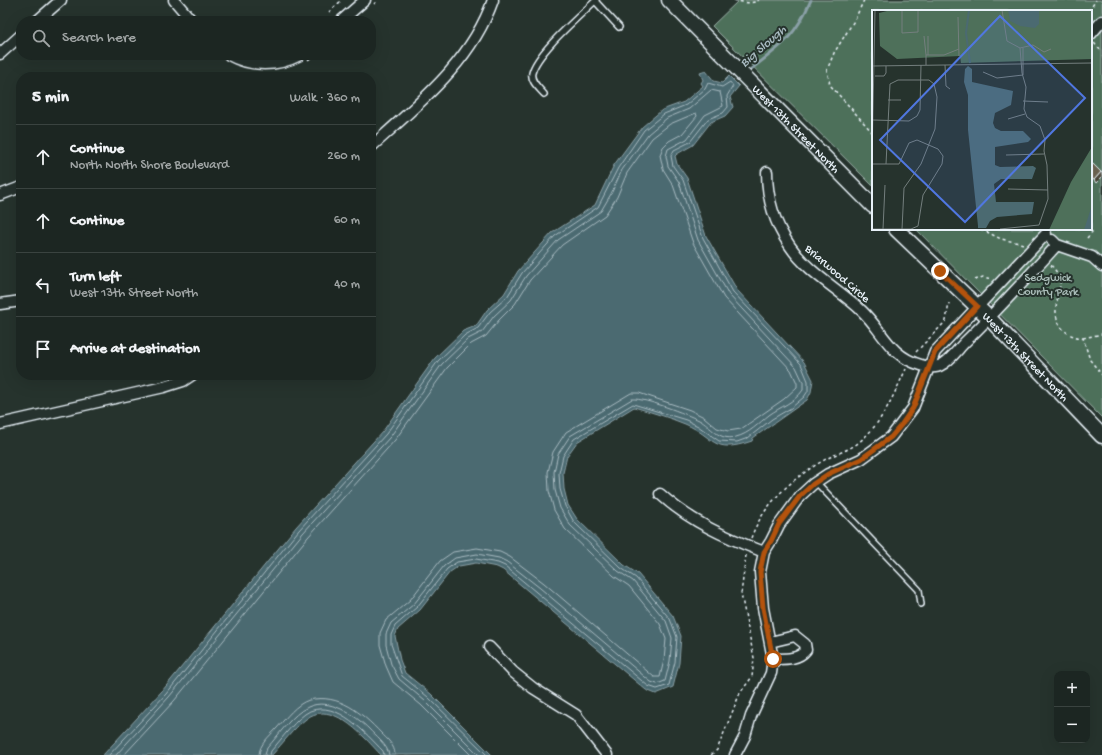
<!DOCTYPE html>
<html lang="en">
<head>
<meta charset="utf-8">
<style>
	body { margin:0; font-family:"Gochi Hand",sans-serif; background:#29322f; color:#f1f3f6 }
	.controls { position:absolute; right:12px; bottom:12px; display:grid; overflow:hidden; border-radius:8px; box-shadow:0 4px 16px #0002 }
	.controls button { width:36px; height:36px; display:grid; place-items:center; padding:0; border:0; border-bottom:1px solid #3a4340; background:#1c2622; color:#f1f3f6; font:20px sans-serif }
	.stop { position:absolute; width:12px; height:12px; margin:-9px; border:3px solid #b45309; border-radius:50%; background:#fff }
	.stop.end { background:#b45309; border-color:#fff; box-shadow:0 1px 4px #0008 }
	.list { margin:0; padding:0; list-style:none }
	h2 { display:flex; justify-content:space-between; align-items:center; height:52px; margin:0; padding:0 16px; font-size:17px }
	h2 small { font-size:13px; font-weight:400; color:#a0a5a5 }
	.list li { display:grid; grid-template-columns:26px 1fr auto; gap:12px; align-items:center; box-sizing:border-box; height:64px; padding:0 16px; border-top:1px solid #3a4340 }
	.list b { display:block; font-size:15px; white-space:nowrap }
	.list p { margin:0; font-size:13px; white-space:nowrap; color:#a0a5a5 }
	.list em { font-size:13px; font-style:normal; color:#a0a5a5 }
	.icon { flex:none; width:22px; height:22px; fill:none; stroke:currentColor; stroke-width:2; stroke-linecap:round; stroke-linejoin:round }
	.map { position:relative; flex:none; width:1102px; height:755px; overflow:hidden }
	.search { position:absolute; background:#1c2622; box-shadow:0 4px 16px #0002; left:16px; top:16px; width:360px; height:44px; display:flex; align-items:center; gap:10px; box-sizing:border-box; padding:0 14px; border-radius:16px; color:#a0a5a5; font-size:15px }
	.panel { position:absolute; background:#1c2622; box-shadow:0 4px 16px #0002; left:16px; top:72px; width:360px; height:308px; border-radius:16px }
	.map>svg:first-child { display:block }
	.green { fill:#4e705a; stroke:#9bb0a9 }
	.water { fill:#4b6a71; stroke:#8aa0a7 }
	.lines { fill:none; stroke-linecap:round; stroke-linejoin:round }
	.shore { stroke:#a9bbc2; stroke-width:1 }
	.stream { stroke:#8aa0a7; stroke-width:3 }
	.lane-casing { stroke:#e8f1f8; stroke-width:8 }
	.street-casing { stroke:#e8f1f8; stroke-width:13 }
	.secondary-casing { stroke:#e8f1f8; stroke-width:17 }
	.path { stroke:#e8f1f8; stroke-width:1.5; stroke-dasharray:3 3; stroke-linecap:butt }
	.lane { stroke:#26332d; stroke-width:5 }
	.street { stroke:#26332d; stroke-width:10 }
	.secondary { stroke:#26332d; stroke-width:14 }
	.shaded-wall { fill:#484438; stroke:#e8f1f8 }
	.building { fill:#676150; stroke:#e8f1f8 }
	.route { stroke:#b45309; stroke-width:5 }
	.labels { text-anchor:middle; stroke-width:4; stroke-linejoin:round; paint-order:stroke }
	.street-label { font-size:12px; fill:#e8f1f8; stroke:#26332d }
	.park-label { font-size:12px; fill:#aabdb9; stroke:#26332d }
	.water-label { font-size:13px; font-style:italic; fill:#a9bbc2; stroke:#26332d }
	.inset-river { fill:none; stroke:#4b6a71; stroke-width:2 }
	.inset-road { fill:none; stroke:#747f7e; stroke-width:1 }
	.view { fill:#5077e0; fill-opacity:0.15; stroke:#5077e0; stroke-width:2 }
	.inset-edge { fill:none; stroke:#e8f1f8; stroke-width:2 }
</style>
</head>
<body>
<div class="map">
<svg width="1102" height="755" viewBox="0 0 1102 755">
	<rect width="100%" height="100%" fill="#26332d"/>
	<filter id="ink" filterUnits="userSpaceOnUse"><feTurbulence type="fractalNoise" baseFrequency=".025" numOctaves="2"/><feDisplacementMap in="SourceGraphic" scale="8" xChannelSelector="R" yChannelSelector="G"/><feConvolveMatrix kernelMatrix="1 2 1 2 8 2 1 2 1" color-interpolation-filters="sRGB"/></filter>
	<g filter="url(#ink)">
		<path class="green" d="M739 0H1102V418L916 229H1091V11H873V186L712 26Z"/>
		<path class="water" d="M706 71 714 81 722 83 729 76 739 86 730 97 733 107 725 116 711 122 693 145 677 154 675 156 677 164 687 178 706 236 737 290 804 362 813 380 811 392 807 400 753 438 752 441C711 455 716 437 685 424 668 417 651 412 634 407L577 442 567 456 563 473 564 489 568 505 577 519 624 565 638 574 673 616 681 636 679 663 673 687 656 694 646 690 503 570 497 567 476 563 459 566 450 572 420 610 398 629 395 636 400 660 405 673 431 694 492 755H381C365 738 332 698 306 719 293 729 283 743 272 755H103L162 691 296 527 383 431 435 358 463 331 476 326 487 310 504 294 518 271 552 233 595 205 614 165 642 127 662 110 684 102 703 86 701 83 703 80 700 73Z"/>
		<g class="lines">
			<path class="shore" d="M109 755 166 694 299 530 386 434 438 361 465 335 478 328 490 312 507 297 522 273 555 236 598 207 618 168 644 130 664 114 686 105 705 89 708 83 722 87 730 82 733 86 727 96 728 107 723 113 708 119 690 142 674 150 671 156 673 166 683 180 703 238 733 292 801 364 808 381V391L804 397 791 408 772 419 748 438 737 442 719 441 698 426 686 420 633 404 574 439 563 456 559 473 560 489 565 506 574 522 621 568 636 578 670 619 677 637 675 662 669 685 657 689 648 686 505 566 498 563 476 559 457 562 447 569 417 607 395 626 391 635V644L402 676 428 697 487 755
				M116 755 169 697 303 533 390 437 442 364 468 339 482 332 494 316 511 300 526 276 558 240 601 211 611 194 622 170 648 134 667 118 689 109 711 90 720 92 723 106 705 115 687 139 668 149 666 156 668 166 679 182 698 240 729 295 796 367 803 382V390C795 402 780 407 769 415 759 423 749 434 736 437 718 441 712 427 699 420 686 414 646 398 632 399L570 436 558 454 554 472 555 490 560 508 570 525 618 571 633 581 666 621 672 638 670 661 665 681 657 684 651 682 540 588 507 562 499 558 477 554 455 558 444 566 414 604 391 623 386 634V645L391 664 399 679 425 701 479 755
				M124 755 174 701 308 537 395 440 447 368 471 344 486 336 499 320 515 304 530 280 562 245 605 215 617 197 627 173 652 138 670 124 696 113 697 116 682 134 669 141 663 147 660 155 663 169 673 185 693 243 724 298 791 370 797 383V387L784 399 741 429 728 431 717 428 704 417 690 410 639 393H631L566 432 553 452 548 472 549 491 554 510 565 529 614 576 629 586 660 624 666 639 664 660 660 677H654L544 583 510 557 500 552 477 548 453 552 440 561 410 600 386 620 380 633V645L386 666 393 682 421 705 471 755
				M259 755C259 744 270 736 277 728 286 718 296 704 309 700 339 693 362 713 381 733 387 739 395 745 395 755
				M265 755 267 748C279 735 292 714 308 707 329 697 355 715 369 729 375 736 388 745 389 755
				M270 755 271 751C281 740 297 717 310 711 338 700 366 734 383 751L384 755"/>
			<path class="stream" d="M747 72C779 48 795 38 811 0"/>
			<g class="lane-casing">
				<path id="lane" d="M595 1 619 27
					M544 94C539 88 530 81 532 73 537 52 580 16 596 0
					M816 482 919 590 921 604"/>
			</g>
			<g class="street-casing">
				<path id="street" d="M174 0 192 21
					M37 21 61 0
					M341 21 365 0
					M1091 34 1102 21
					M0 54 21 35
					M229 55C251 67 277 67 300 55
					M371 147C418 104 471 63 493 0
					M767 172C767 200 774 223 790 246 808 273 839 289 862 311 883 331 889 356 921 365 927 367 935 369 941 365 950 361 958 349 965 342 997 311 1027 278 1057 245
					M0 195 21 187
					M1052 240 1057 245 1092 257 1102 266
					M0 304 21 301
					M0 424 164 387 183 381 192 375
					M660 494C691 522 725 537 764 552
					M770 642 795 636 805 644 806 650C798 660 785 659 773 659
					M489 647 513 672 533 688 576 715 607 755
					M735 755 745 736 751 716 771 673 773 659 763 608 760 572 764 552 771 541 779 525 800 496 813 484 828 474 861 459 891 437 913 408 935 352 1046 234"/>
			</g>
			<g class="secondary-casing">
				<g id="secondary">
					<path id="s1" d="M669 0 873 206"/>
					<path id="s2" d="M896 229 989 318 1102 436"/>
				</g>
			</g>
			<path class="path" d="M734 0C742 2 752 5 759 0
				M864 0 855 19 834 53 827 70 830 85 873 133
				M374 4 378 0
				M1089 11 1096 0
				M329 12 342 0
				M1094 43 1102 52
				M308 60 315 55
				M981 229 1001 239 1024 244
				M1087 238 1092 232 1091 227
				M1051 265C1056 271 1061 277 1060 284 1060 293 1056 301 1056 309 1055 325 1067 337 1083 338L1090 360 1102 375
				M975 280 983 277 991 279
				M1083 338 1102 334
				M916 352 946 321 949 303
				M751 538C764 502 796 475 828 458 838 453 849 450 858 443 882 424 893 396 906 369
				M711 755 717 750 740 693 752 677 754 658 741 594 746 555"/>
			<use href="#lane" class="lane"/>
			<use href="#street" class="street"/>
			<use href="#secondary" class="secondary"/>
		</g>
		<path class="shaded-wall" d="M1101 172 1102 173V177L1096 183 1094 180Z"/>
		<path class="building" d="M1093 164 1101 172 1094 180 1091 178V166Z"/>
	</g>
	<g class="lines" filter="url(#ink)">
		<path class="route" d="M773 659 763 608 760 572 764 552 771 541 779 524 800 496 813 484 828 474 861 459 891 437 902 424 913 408 935 352 977 306 940 271"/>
	</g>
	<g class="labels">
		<g class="street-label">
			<text dy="4" stroke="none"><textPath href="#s1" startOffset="181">West 13th Street North</textPath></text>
			<text transform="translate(838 273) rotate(41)" y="4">Briarwood Circle</text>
			<text dy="4" stroke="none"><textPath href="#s2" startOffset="182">West 13th Street North</textPath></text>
		</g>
		<g class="park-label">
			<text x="1048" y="281">Sedgwick<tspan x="1048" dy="14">County Park</tspan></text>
		</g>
		<g class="water-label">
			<text transform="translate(762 45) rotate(-41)" y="5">Big Slough</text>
		</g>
	</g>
	<g transform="translate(872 10)">
		<rect width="220" height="220" fill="#26332d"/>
		<path d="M19 0H220V49L89 53 88 46 25 49 8 36 7 3ZM220 137V220H177L199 172Z" fill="#4e705a"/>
		<path d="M136 0H167V14L163 18 148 16 138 11ZM96 56 100 59V72L141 81 139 95 123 103 121 113 123 118 129 121H151L159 129 156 132 123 137V155L128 157 161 156 164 158 160 169H129L122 174 124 192H162L160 204 125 207 118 211 114 218H106V216L96 120V85L92 72 93 59ZM220 194V220H212L220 195Z" fill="#4b6a71"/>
		<path class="inset-river" d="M97 0 94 23 98 53"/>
		<path class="inset-road" d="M30 0V23L46 22V0M130 0 135 31 148 38 161 35 172 42 179 39M86 7 87 46M52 26 54 45M56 26V45M151 38V65M54 55V45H72L87 39M73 55 74 76 78 79M0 56 220 53M111 62 125 68 151 65M3 66H12L14 63V56M16 90H29M151 91 176 92M136 109 153 104M1 110 37 111 45 106 48 100 49 55M134 145 172 144M0 149 3 0M0 154H27L37 133 45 130 66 139 71 146 70 154 51 185 46 216 39 219H0M14 154 18 74 26 70H57L62 74 65 87 63 119 49 154 32 178 30 219M136 179 176 180M11 219 13 175M128 219 167 215 176 189 175 155 172 141 173 130 168 116 155 107 152 99 154 77 150 63 148 38"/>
		<path class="view" d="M128 6 213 88 93 212 8 130Z"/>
		<rect width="220" height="220" class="inset-edge"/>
	</g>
</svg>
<div class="controls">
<button>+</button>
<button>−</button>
</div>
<div class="stop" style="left:773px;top:659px"></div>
<div class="stop end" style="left:940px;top:271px"></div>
<div class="search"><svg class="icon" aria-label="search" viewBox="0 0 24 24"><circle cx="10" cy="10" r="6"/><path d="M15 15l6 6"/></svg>Search here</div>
<section class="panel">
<h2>5 min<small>Walk · 360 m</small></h2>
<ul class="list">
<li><svg class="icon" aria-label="ahead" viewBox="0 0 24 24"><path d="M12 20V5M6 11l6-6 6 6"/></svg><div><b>Continue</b><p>North North Shore Boulevard</p></div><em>260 m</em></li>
<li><svg class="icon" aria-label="ahead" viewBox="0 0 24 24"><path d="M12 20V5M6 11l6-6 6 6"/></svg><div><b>Continue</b></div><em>60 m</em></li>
<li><svg class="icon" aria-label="left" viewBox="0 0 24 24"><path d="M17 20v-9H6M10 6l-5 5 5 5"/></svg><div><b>Turn left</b><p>West 13th Street North</p></div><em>40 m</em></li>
<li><svg class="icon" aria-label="arrive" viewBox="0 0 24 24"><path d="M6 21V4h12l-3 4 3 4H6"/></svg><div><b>Arrive at destination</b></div></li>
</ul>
</section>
</div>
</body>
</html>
